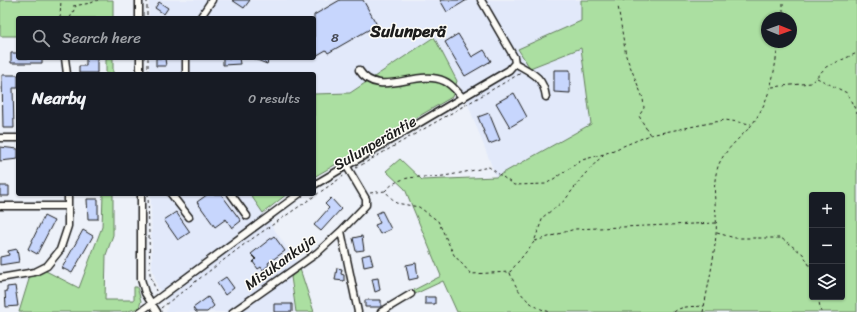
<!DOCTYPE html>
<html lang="en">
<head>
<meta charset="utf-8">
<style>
	body { margin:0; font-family:Sriracha,sans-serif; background:#20242c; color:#f1f3f6 }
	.controls { position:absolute; right:12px; bottom:12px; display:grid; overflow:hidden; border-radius:4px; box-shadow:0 1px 3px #0004 }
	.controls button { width:36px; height:36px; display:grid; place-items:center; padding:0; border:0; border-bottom:1px solid #363941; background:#171b24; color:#f1f3f6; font:20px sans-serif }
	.compass { position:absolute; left:761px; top:12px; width:36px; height:36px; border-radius:50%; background:#171b24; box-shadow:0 1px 3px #0004; rotate:91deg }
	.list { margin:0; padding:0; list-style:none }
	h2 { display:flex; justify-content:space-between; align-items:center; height:52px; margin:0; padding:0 16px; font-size:17px }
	h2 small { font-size:13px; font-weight:400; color:#9ea1a6 }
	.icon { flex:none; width:22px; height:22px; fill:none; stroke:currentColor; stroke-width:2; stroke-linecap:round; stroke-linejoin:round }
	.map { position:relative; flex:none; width:857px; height:312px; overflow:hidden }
	.search { position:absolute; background:#171b24; box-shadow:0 1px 3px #0004; left:16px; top:16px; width:300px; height:44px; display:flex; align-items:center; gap:10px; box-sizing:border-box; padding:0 14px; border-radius:4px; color:#9ea1a6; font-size:15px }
	.panel { position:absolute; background:#171b24; box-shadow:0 1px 3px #0004; left:16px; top:72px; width:300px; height:124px; border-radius:4px }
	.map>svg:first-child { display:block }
	.built { fill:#e2e9fa }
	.green { fill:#abdfa1; stroke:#647e5e; fill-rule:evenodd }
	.building { fill:#c7d6fd; stroke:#1c1c1c }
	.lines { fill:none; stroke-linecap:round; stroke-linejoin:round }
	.minor-casing { stroke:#1c1c1c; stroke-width:9 }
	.path { stroke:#1c1c1c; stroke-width:1; stroke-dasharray:3 3; stroke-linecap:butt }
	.minor { stroke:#fdfcf7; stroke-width:6 }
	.labels { text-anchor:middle; stroke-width:3; stroke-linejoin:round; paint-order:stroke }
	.number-label { font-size:13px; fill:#474a54 }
	.street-label { font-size:15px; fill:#1c1c1c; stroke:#fdfcf7 }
	.quarter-label { font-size:17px; font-weight:bold; fill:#1c1c1c; stroke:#fdfcf7 }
</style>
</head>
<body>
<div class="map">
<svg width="857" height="312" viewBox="0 0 857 312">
	<rect width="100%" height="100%" fill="#edf1f9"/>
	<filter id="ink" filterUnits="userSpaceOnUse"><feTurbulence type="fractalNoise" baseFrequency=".025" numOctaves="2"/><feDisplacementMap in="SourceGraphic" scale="8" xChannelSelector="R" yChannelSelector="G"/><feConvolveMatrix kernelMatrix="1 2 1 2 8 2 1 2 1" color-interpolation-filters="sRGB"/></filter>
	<g filter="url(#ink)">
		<path class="built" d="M149 0H581V21L518 49 530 68 581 48 591 124 496 177 464 94 434 37 350 93 314 94V74H149V58H314V18H149Z
			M151 194H250L298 264 288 272 296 312H166L168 304 157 286 152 267Z"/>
		<path class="green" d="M0 0H113V18H18V36H0Z
			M581 0H857V312H457L443 281 415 294 412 291 441 276 405 189 386 171 400 159 422 180 496 177 591 124 581 48 530 68 518 49 581 21ZM767 18H791V42H767ZM812 195H842V297H812Z
			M434 37 457 81 452 97 314 177V94L350 93Z
			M106 58H113V74H106Z
			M103 194H113V235L106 255 105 300H134V287H137L141 301 139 308 125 312H19L30 276 44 270 79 288 102 227Z
			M250 194H287L263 213Z
			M300 269 314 312H296L291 277Z"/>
		<path class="building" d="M232 0H250L244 8Z
			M340 0H363L377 25 328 53 326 50 314 57V15Z
			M440 0H467L447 12Z
			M159 2 168 8 164 14 155 8Z
			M458 34 472 57 484 50 491 61 465 76 445 42Z
			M11 53H18V58H42V63H11Z
			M86 58H97V73H79V66H86Z
			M156 58H165L166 66H156Z
			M223 58H239L240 64 223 65Z
			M252 58H269L267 64Z
			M554 70H570V93L554 92Z
			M2 75H18V88H13L14 128H3Z
			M514 93 527 117 510 127 496 103Z
			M489 113 500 140 489 144 478 117Z
			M0 147 18 149V159L0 161Z
			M0 186H9V196H0Z
			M208 194H221L241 221 232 228 226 219 215 227 197 202Z
			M331 198 341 209 321 231 314 225 329 208 325 204Z
			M87 199H98V219H88Z
			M382 211 391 229 380 234 375 225 380 223 376 214Z
			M176 212 190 232 178 240 164 220Z
			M44 216 54 221 37 254 28 249Z
			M83 230 93 236 72 273 62 268Z
			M274 236 285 251 268 263 269 265 263 270 261 267 258 269 253 262 256 259 251 254Z
			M362 236 364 250 356 251 353 238Z
			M17 249 19 262 0 265V257L9 255 8 251Z
			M370 254 373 265 364 267 362 256Z
			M416 263 418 278 409 280 406 265Z
			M337 268 342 269 341 274 344 275V281L335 280Z
			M226 277 234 288 225 295 217 283Z
			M378 278 380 290 375 292 372 279Z
			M15 286 18 306 6 307 5 291H7V287Z
			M208 297 214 306 207 312H196L193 308Z
			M425 297H435V304H425Z
			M365 300H381V307H365Z
			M274 304H292V312H274Z"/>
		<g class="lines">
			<g class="minor-casing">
				<path id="minor" d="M139 0V18
					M481 0 514 57 515 63
					M200 18 212 0
					M65 58 67 74
					M140 58V74
					M515 63C532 73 543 76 546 97
					M359 70C378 100 417 68 444 81 452 84 457 92 463 98
					M186 74V58
					M0 138H18
					M346 165 366 199V205L341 231 358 312
					M314 185 509 70 515 63
					M141 194V279L145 293 157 312
					M171 194 189 217
					M231 194 247 216
					M0 206H68
					M0 278 35 272 47 266 60 250 68 226V194
					M140 312 299 194
					M233 312 317 253 341 231
					M381 312 411 294"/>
			</g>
			<path class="path" d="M147 0V18
				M73 6 91 3 98 0
				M60 18 61 0
				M70 18 76 6
				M783 18V0
				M148 58V74
				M817 78 847 93 857 113
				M772 87 811 83 826 67 857 53
				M650 135 725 120 751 124
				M356 168 521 73
				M385 191C403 172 420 179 443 176 458 174 474 170 489 167L514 185 546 184 582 160 604 154
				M370 193 385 191 396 203 419 207 438 221 454 255 471 274 510 272 534 242 543 217 565 200 583 176 604 154 650 135 639 116 644 108 643 98 626 56 618 6 624 0
				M148 194 150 274 156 291
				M717 233 735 238H781L803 254 812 270
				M535 241 575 229 716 223
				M510 273C517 292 530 308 551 312
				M818 297 821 312
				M161 308 246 243 345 175
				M674 312C682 305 694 307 704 306
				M703 312C708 286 714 260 716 234 718 213 711 191 717 170 721 153 738 140 750 127 770 102 775 73 778 42"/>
			<use href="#minor" class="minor"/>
		</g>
	</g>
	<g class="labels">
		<g class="number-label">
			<text x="335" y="42">8</text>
		</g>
		<g class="street-label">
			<text transform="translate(375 143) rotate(-30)" y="5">Sulunperäntie</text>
			<text transform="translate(280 262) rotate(-36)" y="5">Misukankuja</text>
		</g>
		<g class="quarter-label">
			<text x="408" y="37">Sulunperä</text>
		</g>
	</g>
</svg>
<div class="controls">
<button>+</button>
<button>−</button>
<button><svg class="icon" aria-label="layers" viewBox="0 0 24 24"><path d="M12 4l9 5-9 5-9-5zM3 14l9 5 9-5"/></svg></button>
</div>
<svg class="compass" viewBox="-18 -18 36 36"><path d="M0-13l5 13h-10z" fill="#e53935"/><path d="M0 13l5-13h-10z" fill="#9ea1a6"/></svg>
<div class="search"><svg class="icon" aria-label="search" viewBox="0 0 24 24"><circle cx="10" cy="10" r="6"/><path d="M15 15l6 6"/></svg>Search here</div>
<section class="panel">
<h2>Nearby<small>0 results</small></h2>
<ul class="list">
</ul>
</section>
</div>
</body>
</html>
